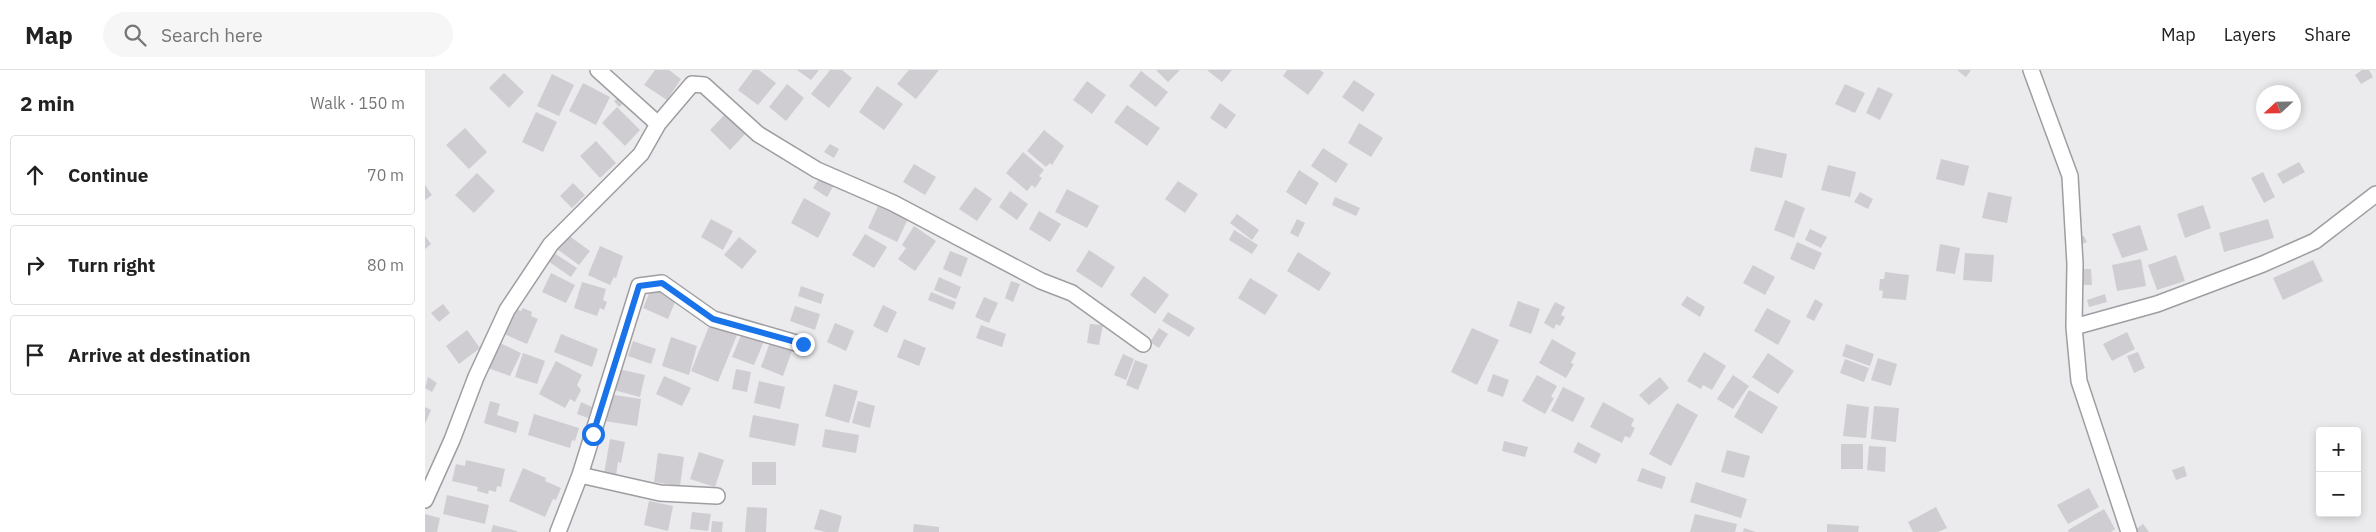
<!DOCTYPE html>
<html lang="en">
<head>
<meta charset="utf-8">
<style>
	body { margin:0; font-family:"IBM Plex Sans",sans-serif; background:#f6f6f6; color:#222 }
	.controls { position:absolute; right:15px; bottom:15px; display:grid; overflow:hidden; border-radius:5px; box-shadow:0 2px 8px #0003 }
	.controls button { width:45px; height:45px; display:grid; place-items:center; padding:0; border:0; border-bottom:1px solid #e0e0e0; background:#fff; color:#222; font:25px sans-serif }
	.compass { position:absolute; left:1831px; top:15px; width:45px; height:45px; border-radius:50%; background:#fff; box-shadow:0 2px 8px #0003; rotate:248deg }
	.stop { position:absolute; width:15px; height:15px; margin:-11px; border:4px solid #1a73e8; border-radius:50%; background:#fff }
	.stop.end { background:#1a73e8; border-color:#fff; box-shadow:0 1px 5px #0008 }
	.list { margin:0; padding:0; list-style:none }
	h2 { display:flex; justify-content:space-between; align-items:center; height:65px; margin:0; padding:0 20px; font-size:21px }
	h2 small { font-size:16px; font-weight:400; color:#767676 }
	.list li { display:grid; grid-template-columns:32px 1fr auto; gap:15px; align-items:center; box-sizing:border-box; height:80px; margin:0 10px 10px; padding:0 10px; border:1px solid #e0e0e0; border-radius:5px }
	.list b { display:block; font-size:19px; white-space:nowrap }
	.list em { font-size:16px; font-style:normal; color:#767676 }
	.icon { flex:none; width:28px; height:28px; fill:none; stroke:currentColor; stroke-width:2; stroke-linecap:round; stroke-linejoin:round }
	.map { position:relative; flex:none; width:1951px; height:462px; overflow:hidden }
	header { display:flex; align-items:center; gap:30px; box-sizing:border-box; height:70px; padding:0 25px; background:#fff; border-bottom:1px solid #e0e0e0 }
	header strong { font-size:24px }
	nav { display:flex; gap:28px; margin-inline-start:auto; font-size:18px }
	.search { width:350px; height:45px; background:#f6f6f6; display:flex; align-items:center; gap:12px; box-sizing:border-box; padding:0 18px; border-radius:28px; color:#767676; font-size:19px }
	main { display:flex }
	aside { flex:1; background:#fff }
	.map>svg:first-child { display:block }
	.building { fill:#cfcdd1 }
	.lines { fill:none; stroke-linecap:round; stroke-linejoin:round }
	.street-casing { stroke:#9f9da1; stroke-width:18 }
	.street { stroke:#fff; stroke-width:15 }
	.route { stroke:#1a73e8; stroke-width:6 }
</style>
</head>
<body>
<header>
<strong>Map</strong>
<div class="search"><svg class="icon" aria-label="search" viewBox="0 0 24 24"><circle cx="10" cy="10" r="6"/><path d="M15 15l6 6"/></svg>Search here</div>
<nav><a>Map</a><a>Layers</a><a>Share</a></nav>
</header>
<main>
<aside>
<h2>2 min<small>Walk · 150 m</small></h2>
<ul class="list">
<li><svg class="icon" aria-label="ahead" viewBox="0 0 24 24"><path d="M12 20V5M6 11l6-6 6 6"/></svg><div><b>Continue</b></div><em>70 m</em></li>
<li><svg class="icon" aria-label="right" viewBox="0 0 24 24"><path d="M7 20v-9h11M14 6l5 5-5 5"/></svg><div><b>Turn right</b></div><em>80 m</em></li>
<li><svg class="icon" aria-label="arrive" viewBox="0 0 24 24"><path d="M6 21V4h12l-3 4 3 4H6"/></svg><div><b>Arrive at destination</b></div></li>
</ul>
</aside>
<div class="map">
<svg width="1951" height="462" viewBox="0 0 1951 462">
	<rect width="100%" height="100%" fill="#ebeaed"/>
	<path class="building" d="M230 0H244L256 9 242 30 219 15Z
		M328 0H334L351 13 333 35 313 20Z
		M372 0H394L386 10Z
		M405 0H417L427 8 404 38 386 24Z
		M484 0H514L491 29 472 14Z
		M731 0H755L743 12Z
		M782 0H807L797 12Z
		M862 0H895L899 3 883 25 858 6Z
		M1532 0H1546L1541 7Z
		M1937 0H1944L1948 7 1936 14 1930 5Z
		M716 1 743 22 731 37 704 16Z
		M79 3 99 22 84 38 64 18Z
		M127 4 149 15 134 46 112 36Z
		M929 10 950 24 938 42 917 27Z
		M662 11 681 25 667 44 648 30Z
		M158 13 185 27 171 55 144 41Z
		M362 14 379 28 361 51 344 37Z
		M1420 14 1440 23 1430 43 1410 34Z
		M452 16 478 34 459 60 434 42Z
		M1453 17 1468 24 1455 50 1441 43Z
		M198 24 203 30 194 37 189 31Z
		M795 33 811 45 801 59 785 48Z
		M702 35 735 58 722 76 689 52Z
		M192 37 215 60 200 76 177 53Z
		M305 39 325 59 305 80 285 60Z
		M111 42 132 52 118 82 97 72Z
		M934 53 958 68 946 87 923 73Z
		M40 58 62 82 44 99 21 75Z
		M619 60 639 76 627 95 625 93 621 97 602 81Z
		M171 71 191 93 175 108 155 86Z
		M405 74 414 79 409 88 399 82Z
		M1330 77 1362 84 1357 108 1325 101Z
		M898 78 923 94 911 113 886 96Z
		M598 82 619 100 614 106 617 108 610 118 607 115 602 121 581 103Z
		M1516 89 1544 96 1539 116 1511 109Z
		M1874 92 1880 102 1858 114 1852 104Z
		M489 94 511 107 500 125 478 112Z
		M1403 95 1431 102 1425 127 1396 120Z
		M874 100 894 113 881 135 861 122Z
		M1838 102 1850 127 1839 133 1826 108Z
		M52 103 70 121 49 143 30 125Z
		M397 104 411 112 402 127 388 118Z
		M753 111 773 124 760 143 740 129Z
		M148 113 160 125 147 138 135 126Z
		M0 115 7 125 0 130Z
		M550 117 567 129 552 151 534 139Z
		M642 119 674 136 662 158 630 142Z
		M585 121 603 134 592 150 574 137Z
		M1435 122 1448 129 1443 139 1429 132Z
		M1563 122 1587 127 1582 153 1557 148Z
		M910 127 935 138 931 146 907 135Z
		M379 128 406 143 393 168 366 153Z
		M1360 130 1380 138 1369 168 1349 160Z
		M1778 135 1786 158 1760 168 1752 144Z
		M453 136 483 149 472 172 443 158Z
		M614 141 636 154 625 172 604 159Z
		M812 144 834 160 827 170 805 153Z
		M286 149 308 161 298 180 276 167Z
		M872 149 880 153 873 167 865 163Z
		M1843 149 1849 168 1799 182 1794 163Z
		M1715 155 1723 180 1697 188 1687 164Z
		M489 156 511 171 490 201 473 189 481 178 477 175Z
		M1385 159 1402 167 1396 178 1380 170Z
		M809 160 833 175 827 184 804 170Z
		M440 164 462 177 449 198 427 185Z
		M143 165 165 181 154 195 132 179Z
		M0 166 6 174 0 179Z
		M1659 166 1662 172 1655 175 1653 168Z
		M314 167 332 181 317 199 299 185Z
		M1372 172 1397 183 1389 200 1365 189Z
		M1515 174 1535 178 1530 204 1511 201Z
		M175 176 198 186 191 208 189 207 185 215 163 205Z
		M664 180 690 197 677 218 651 201Z
		M525 181 543 188 536 207 518 199Z
		M873 182 906 203 894 221 862 201Z
		M129 183 152 198 146 207 123 191Z
		M1540 183 1569 185 1567 212 1538 210Z
		M1751 185 1760 211 1732 220 1723 195Z
		M1716 189 1721 216 1692 221 1687 195Z
		M1888 190 1898 211 1858 230 1848 208Z
		M1328 195 1350 207 1340 225 1318 213Z
		M1654 199H1666L1667 215H1655Z
		M1460 202 1484 205 1481 230 1457 228 1458 221 1454 220 1455 209H1459Z
		M126 203 150 215 141 233 117 222Z
		M719 206 744 225 730 244 705 225Z
		M514 207 536 217 531 229 509 220Z
		M825 208 853 225 840 245 813 228Z
		M586 211 595 214 588 232 580 228Z
		M157 212 181 219 178 230 182 232 179 240 175 238 172 246 149 238Z
		M228 214 253 225 243 249 218 238Z
		M376 216 399 224 396 234 373 226Z
		M506 222 531 232 528 240 503 230Z
		M1680 224 1682 232 1664 237 1662 230Z
		M1262 226 1280 237 1275 247 1256 235Z
		M559 227 573 233 564 253 550 247Z
		M1390 229 1398 234 1389 251 1381 247Z
		M1093 231 1115 239 1106 264 1084 256Z
		M1130 232 1140 237 1136 245 1140 247 1135 256 1131 254 1129 259 1119 253Z
		M18 234 25 243 14 252 6 243Z
		M458 235 472 242 462 263 448 256Z
		M370 236 395 244 390 260 365 251Z
		M89 238 96 241 98 238 107 242 106 246 113 249 102 274 77 263Z
		M1342 238 1366 251 1353 275 1329 261Z
		M743 242 770 258 764 267 737 251Z
		M410 253 429 261 421 281 402 272Z
		M285 254 312 265 293 312 266 301Z
		M665 254 678 255 674 275 662 273Z
		M556 255 581 264 577 277 551 268Z
		M734 258 743 264 734 278 725 272Z
		M1047 258 1074 270 1052 315 1026 302Z
		M42 260 55 278 34 294 21 276Z
		M1702 262 1710 279 1687 291 1678 274Z
		M317 263 339 271 329 295 307 287Z
		M136 264 173 279 167 297 129 282Z
		M246 267 272 276 264 305 237 296Z
		M479 269 501 278 494 296 472 287Z
		M1127 269 1151 283 1146 293 1149 294 1141 308 1114 293Z
		M208 271 231 279 226 294 203 286Z
		M345 272 367 281 358 306 336 297Z
		M75 273 96 283 85 306 63 298Z
		M1421 274 1449 284 1445 296 1417 286Z
		M1279 282 1301 296 1287 320 1278 315 1276 319 1262 311Z
		M1713 282 1720 298 1709 303 1702 286Z
		M98 283 120 291 112 314 90 307Z
		M1343 283 1369 301 1353 324 1327 307Z
		M698 284 709 289 701 310 689 305Z
		M1453 288 1472 294 1466 316 1446 310Z
		M1420 289 1444 298 1439 312 1415 303Z
		M710 290 723 295 713 320 701 315Z
		M131 291 157 305 152 315 156 320 150 332 145 329 140 338 114 324Z
		M194 299 220 305 215 327 189 320Z
		M311 299 326 302 322 322 307 319Z
		M1068 304 1084 310 1078 327 1062 321Z
		M1112 305 1132 316 1126 327 1129 328 1120 344 1097 331Z
		M1308 305 1324 316 1308 339 1292 329Z
		M239 306 266 318 257 336 231 324Z
		M3 307 12 313 7 322 0 318Z
		M1235 307 1244 318 1224 335 1214 325Z
		M334 311 360 317 355 339 329 333Z
		M409 314 433 321 424 353 400 346Z
		M1138 317 1160 328 1148 352 1126 341Z
		M1324 320 1353 337 1337 364 1309 347Z
		M183 324 216 329 212 356 179 351Z
		M65 331 75 334 72 345 94 352 91 363 59 353Z
		M433 331 450 336 445 358 427 353Z
		M156 332 167 337 163 348 152 344Z
		M1178 332 1209 349 1206 356 1210 358 1205 368 1200 366 1197 373 1165 357Z
		M1252 333 1273 345 1246 396 1224 384Z
		M1422 334 1444 337 1441 368 1418 366Z
		M1449 336 1474 338 1471 372 1446 369Z
		M0 337 6 340 0 354Z
		M109 344 154 358 150 371 147 370 145 378 103 365Z
		M328 345 374 354 370 376 324 367Z
		M400 359 434 365 431 383 397 377Z
		M185 369 200 372 196 393 193 392 191 406 179 404Z
		M1079 371 1103 377 1100 387 1077 381Z
		M1153 372 1176 384 1171 394 1148 382Z
		M1416 374H1438V399H1416Z
		M1444 376 1461 377 1460 402 1442 400Z
		M1302 380 1325 386 1319 408 1296 402Z
		M274 382 299 390 290 417 265 409Z
		M233 383 259 387 255 416 229 412Z
		M41 390 80 399 76 417 72 416 71 422 64 420 63 424 52 421 53 417 27 411 31 394 40 396Z
		M327 392H351V415H327Z
		M1759 396 1762 406 1751 410 1747 400Z
		M98 398 121 408 120 411 136 418 131 430 128 429 120 447 84 431Z
		M1217 398 1241 407 1237 419 1212 411Z
		M1271 412 1322 429 1316 448 1265 432Z
		M1664 418 1674 437 1643 454 1632 435Z
		M22 425 64 435 60 454 18 444Z
		M224 431 248 436 243 461 219 455Z
		M322 437 342 438 341 462H320Z
		M1511 437 1522 458 1513 462H1488L1483 452Z
		M395 439 417 446 413 462H400L389 459Z
		M1679 439 1690 459 1686 462H1644L1643 460Z
		M267 442 286 444 283 461 265 459Z
		M0 444 15 448 12 462H0Z
		M1270 444 1312 454 1310 462H1265Z
		M287 451 298 452 297 462H286Z
		M489 454 514 457V462H488Z
		M1402 454 1434 456 1433 462H1402Z
		M1718 454 1724 462H1712L1710 460Z
		M68 455 92 461V462H66Z
		M1319 458 1331 462H1318Z"/>
	<g class="lines">
		<g class="street-casing">
			<path id="street" d="M173 0 233 54
				M1606 0 1645 106 1650 194 1649 257 1654 311 1704 462
				M1649 257 1732 234 1838 194 1890 171 1951 124
				M155 405 235 423 292 426
				M0 430 27 370 51 307 82 240 126 174 216 84 233 54 267 14 279 15 333 64 392 100 468 133 616 211 647 223 718 274
				M133 462 155 405 214 216 237 213 288 249 378 275"/>
		</g>
		<use href="#street" class="street"/>
	</g>
	<g class="lines">
		<path class="route" d="M168 364 214 216 237 213 288 249 378 274"/>
	</g>
</svg>
<div class="controls">
<button>+</button>
<button>−</button>
</div>
<svg class="compass" viewBox="-18 -18 36 36"><path d="M0-13l5 13h-10z" fill="#e53935"/><path d="M0 13l5-13h-10z" fill="#767676"/></svg>
<div class="stop" style="left:168px;top:364px"></div>
<div class="stop end" style="left:378px;top:274px"></div>
</div>
</main>
</body>
</html>
